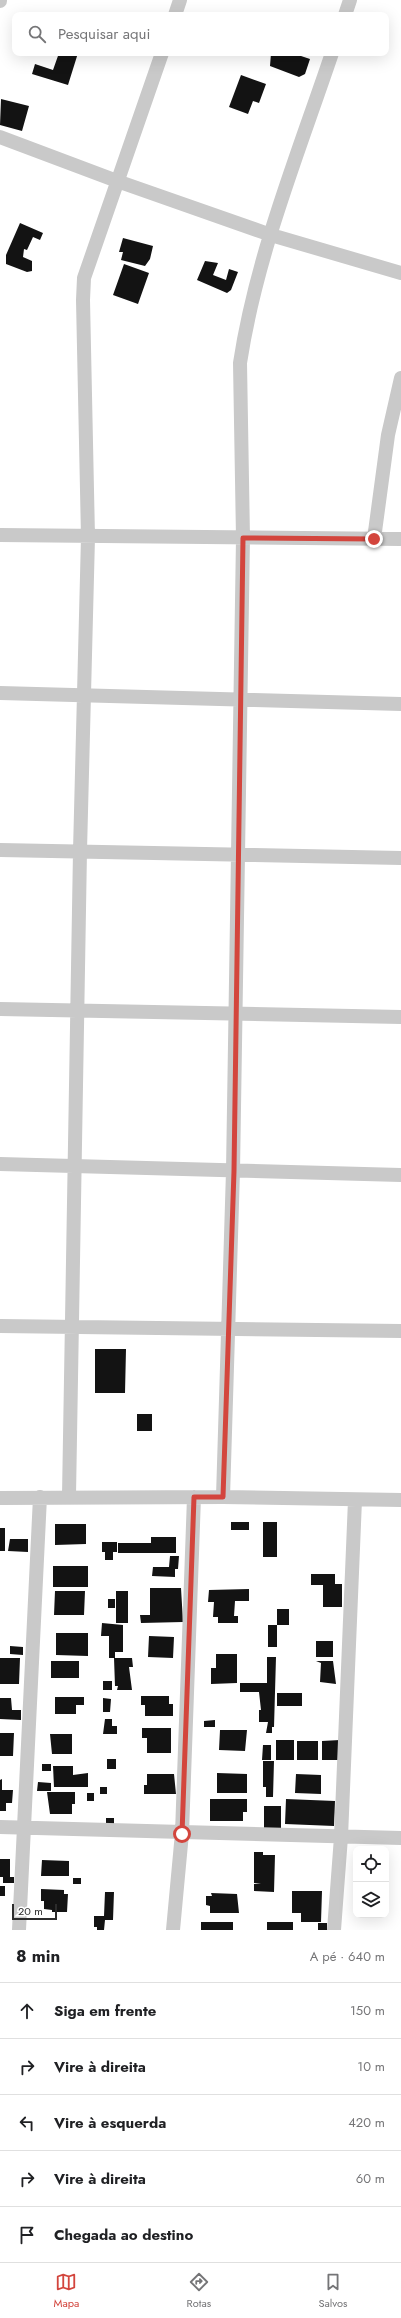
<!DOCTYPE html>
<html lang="pt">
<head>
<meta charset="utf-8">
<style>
	body { margin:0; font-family:Jost,sans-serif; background:#f2f2f2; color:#202124 }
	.controls { position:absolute; right:12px; bottom:12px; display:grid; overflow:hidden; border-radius:8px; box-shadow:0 4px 16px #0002 }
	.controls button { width:36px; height:36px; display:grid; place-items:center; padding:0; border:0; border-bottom:1px solid #e0e0e0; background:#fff; color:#202124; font:20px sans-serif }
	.scale { position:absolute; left:12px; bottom:10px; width:45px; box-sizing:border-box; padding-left:4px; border:2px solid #2c2c2c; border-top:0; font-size:11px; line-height:14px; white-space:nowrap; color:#2c2c2c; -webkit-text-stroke:3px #fff; paint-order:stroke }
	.stop { position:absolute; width:12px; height:12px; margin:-9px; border:3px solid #d3453d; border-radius:50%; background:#fff }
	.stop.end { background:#d3453d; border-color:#fff; box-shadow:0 1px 4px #0008 }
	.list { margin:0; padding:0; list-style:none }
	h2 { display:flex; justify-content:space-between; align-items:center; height:52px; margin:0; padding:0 16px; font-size:17px }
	h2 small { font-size:13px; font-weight:400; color:#757577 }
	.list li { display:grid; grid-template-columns:26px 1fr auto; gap:12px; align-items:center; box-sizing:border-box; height:56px; padding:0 16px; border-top:1px solid #e0e0e0 }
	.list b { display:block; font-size:15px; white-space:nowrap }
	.list em { font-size:13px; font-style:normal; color:#757577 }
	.icon { flex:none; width:22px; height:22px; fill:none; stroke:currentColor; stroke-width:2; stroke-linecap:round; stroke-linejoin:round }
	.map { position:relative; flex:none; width:401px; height:1930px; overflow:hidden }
	.search { position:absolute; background:#fff; box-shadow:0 4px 16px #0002; left:12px; right:12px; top:12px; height:44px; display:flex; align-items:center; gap:10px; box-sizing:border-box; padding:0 14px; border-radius:8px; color:#757577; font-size:15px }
	.sheet { height:332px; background:#fff }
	nav { display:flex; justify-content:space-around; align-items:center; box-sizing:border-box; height:56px; border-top:1px solid #e0e0e0; background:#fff; font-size:11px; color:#757577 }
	nav a { display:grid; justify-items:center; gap:2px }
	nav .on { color:#d3453d }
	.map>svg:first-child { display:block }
	.building { fill:#131313 }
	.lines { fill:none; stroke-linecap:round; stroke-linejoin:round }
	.minor { stroke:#c9c9c9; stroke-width:14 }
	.route { stroke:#d3453d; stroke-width:5 }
</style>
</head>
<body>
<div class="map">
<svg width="401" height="1930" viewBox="0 0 401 1930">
	<rect width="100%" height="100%" fill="#fff"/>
	<path class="building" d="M59 53H78L68 85 32 74 35 64 53 70Z
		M271 53H292L310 59 305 74 299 77 270 66Z
		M241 75 266 84 259 103 253 101 248 114 229 107Z
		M1 99 29 106 22 131 0 125Z
		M20 223 43 233 40 240 33 237 27 250 24 249 23 257 32 261V271L27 272 6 264V255Z
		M123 238 153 246 150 259 145 266 121 260 123 252H119Z
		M205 261 218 263 213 275 226 280 229 269 238 272 231 290 227 293 197 280Z
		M124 264 149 273 138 304 113 295Z
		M95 1349H126L125 1393H95Z
		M137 1414H152V1431H137Z
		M231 1522H249V1530H231Z
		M263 1522H277V1557H263Z
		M55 1524H86V1544L55 1545Z
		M0 1528H5V1551H0Z
		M151 1537H176V1553H118V1543H151Z
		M10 1539H28V1552L8 1551Z
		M102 1542H117V1552H113V1560H105V1552H102Z
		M170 1556H179L178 1569H175V1577L152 1576 153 1567H169Z
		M53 1566H88V1587H53Z
		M311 1574H335V1584H342V1607H323V1585H311Z
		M150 1588H181L183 1622 141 1623 140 1615H150Z
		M249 1589V1601H235L234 1616H238V1623H218V1617H213L214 1602H208L209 1590Z
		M55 1591H85L84 1615H54Z
		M116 1591H128V1623H116Z
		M108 1599H115V1608H108Z
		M277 1609H289V1625H277Z
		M102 1623 123 1625V1652H115V1658H109V1636H101Z
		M268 1625H277V1647H268Z
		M56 1633H88V1656L56 1655Z
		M149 1636 174 1637 173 1658 148 1657Z
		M316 1641H333V1657H316Z
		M10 1646 23 1647V1655L10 1654Z
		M216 1654H237V1683L211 1684V1668H216Z
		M267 1657H276L274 1727H272V1733H266L268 1722H259V1710H261L259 1692H240V1683H267Z
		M0 1658H20L19 1684H0Z
		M114 1658H132L133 1667H129L132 1690H117L118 1686H115Z
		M51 1661H79V1678H51Z
		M316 1661H333L336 1684 320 1682 321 1663Z
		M103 1681H112V1690H103Z
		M277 1693H302V1706H277Z
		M141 1696H169V1704H173V1716H145V1705H141Z
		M55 1697H84V1705H76V1714H55Z
		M0 1698H11L12 1710H21V1720L0 1719Z
		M103 1698 111 1699 110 1712H103Z
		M105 1719H112V1726H117V1734H103Z
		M215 1720V1727H204V1721Z
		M142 1728H171V1753H147V1738H142Z
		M220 1730H247L245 1751 219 1750Z
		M0 1733H14L13 1756H0Z
		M50 1734H72V1754H52Z
		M276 1740H294V1760H276Z
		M340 1740 341 1760H322V1741Z
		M297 1741H318V1760H297Z
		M263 1745H271V1760H262Z
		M107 1759H116V1769H107Z
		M263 1761H274L273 1797H266V1787H263Z
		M42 1764H51V1771H42Z
		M53 1766H73V1775L88 1773V1787H54Z
		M217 1773 247 1774V1793H217Z
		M147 1774H174L176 1794H144V1785H147Z
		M296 1774 321 1775V1794L295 1793Z
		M2 1779V1790H13L12 1803H6V1811H0V1780Z
		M38 1782 51 1783V1791H37Z
		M100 1787H107V1794H100Z
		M47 1792H75V1804H72V1814H50Z
		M87 1793H94V1801H87Z
		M210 1799H247V1812H243V1821H210Z
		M286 1799 335 1801 334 1826 285 1824Z
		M264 1806H281V1831H264Z
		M106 1818H114V1824H106Z
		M254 1852H263V1855H275L274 1892 254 1891V1884L261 1883H254Z
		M0 1859H10V1877H14V1883H3V1877H0Z
		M42 1860 69 1861V1876H41Z
		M73 1878H81V1884H73Z
		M0 1886H5V1896H0Z
		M41 1889 64 1890V1894H68L67 1912H52V1910L44 1909V1901H41Z
		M292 1891H322L321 1922H301V1913H292Z
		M105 1892H114L113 1920H105L104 1930H97V1927H94V1916H104Z
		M211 1893 237 1894 239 1913H210V1906L206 1905V1896H212Z
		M201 1922H233V1930H201Z
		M267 1922H293V1930H267Z
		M318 1923H327V1930H318Z"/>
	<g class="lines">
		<path class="minor" d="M0 1V0
			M175 15 180 0
			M345 15 350 0
			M0 137 117 181 271 235 401 273
			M0 535 401 539
			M374 539 388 435 401 378
			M0 693 401 704
			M0 850 401 858
			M0 1009 401 1017
			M0 1164 401 1175
			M0 1326 401 1331
			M69 1496 80 851 88 537 83 300 84 278 162 53
			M223 1497 233 1171 243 538 240 363C256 257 298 154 332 53
			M0 1498 223 1497 401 1500
			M0 1827 401 1838
			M19 1930 40 1497
			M173 1930 182 1833 194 1497
			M334 1930 341 1837 355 1500"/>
	</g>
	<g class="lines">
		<path class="route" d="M182 1834 194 1497H223L234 1171 243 538 374 539"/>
	</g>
</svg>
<div class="controls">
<button><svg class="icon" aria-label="locate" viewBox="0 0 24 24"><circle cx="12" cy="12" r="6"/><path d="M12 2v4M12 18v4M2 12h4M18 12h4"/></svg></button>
<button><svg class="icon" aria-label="layers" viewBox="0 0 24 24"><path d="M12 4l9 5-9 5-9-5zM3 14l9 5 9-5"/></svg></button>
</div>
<div class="scale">20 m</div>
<div class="stop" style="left:182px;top:1834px"></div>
<div class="stop end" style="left:374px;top:539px"></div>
<div class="search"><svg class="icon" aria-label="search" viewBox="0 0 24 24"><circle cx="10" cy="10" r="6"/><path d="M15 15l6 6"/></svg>Pesquisar aqui</div>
</div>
<section class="sheet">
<h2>8 min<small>A pé · 640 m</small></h2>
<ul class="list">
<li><svg class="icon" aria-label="ahead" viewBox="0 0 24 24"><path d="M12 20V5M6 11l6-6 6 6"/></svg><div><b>Siga em frente</b></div><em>150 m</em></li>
<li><svg class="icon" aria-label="right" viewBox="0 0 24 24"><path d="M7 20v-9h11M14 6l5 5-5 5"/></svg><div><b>Vire à direita</b></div><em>10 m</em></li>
<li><svg class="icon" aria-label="left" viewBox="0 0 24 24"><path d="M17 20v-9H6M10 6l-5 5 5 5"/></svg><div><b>Vire à esquerda</b></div><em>420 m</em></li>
<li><svg class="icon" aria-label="right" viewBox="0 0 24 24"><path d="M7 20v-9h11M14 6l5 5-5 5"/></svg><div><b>Vire à direita</b></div><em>60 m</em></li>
<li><svg class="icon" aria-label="arrive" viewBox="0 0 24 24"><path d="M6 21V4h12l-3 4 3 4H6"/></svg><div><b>Chegada ao destino</b></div></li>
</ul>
</section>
<nav>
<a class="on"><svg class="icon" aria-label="map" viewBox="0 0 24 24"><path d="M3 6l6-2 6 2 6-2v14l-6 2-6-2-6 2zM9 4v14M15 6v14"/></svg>Mapa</a>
<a><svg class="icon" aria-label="directions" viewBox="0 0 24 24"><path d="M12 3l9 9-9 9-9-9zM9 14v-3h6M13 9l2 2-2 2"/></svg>Rotas</a>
<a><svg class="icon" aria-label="saved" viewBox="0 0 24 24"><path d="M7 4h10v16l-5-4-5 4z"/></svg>Salvos</a>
</nav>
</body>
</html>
